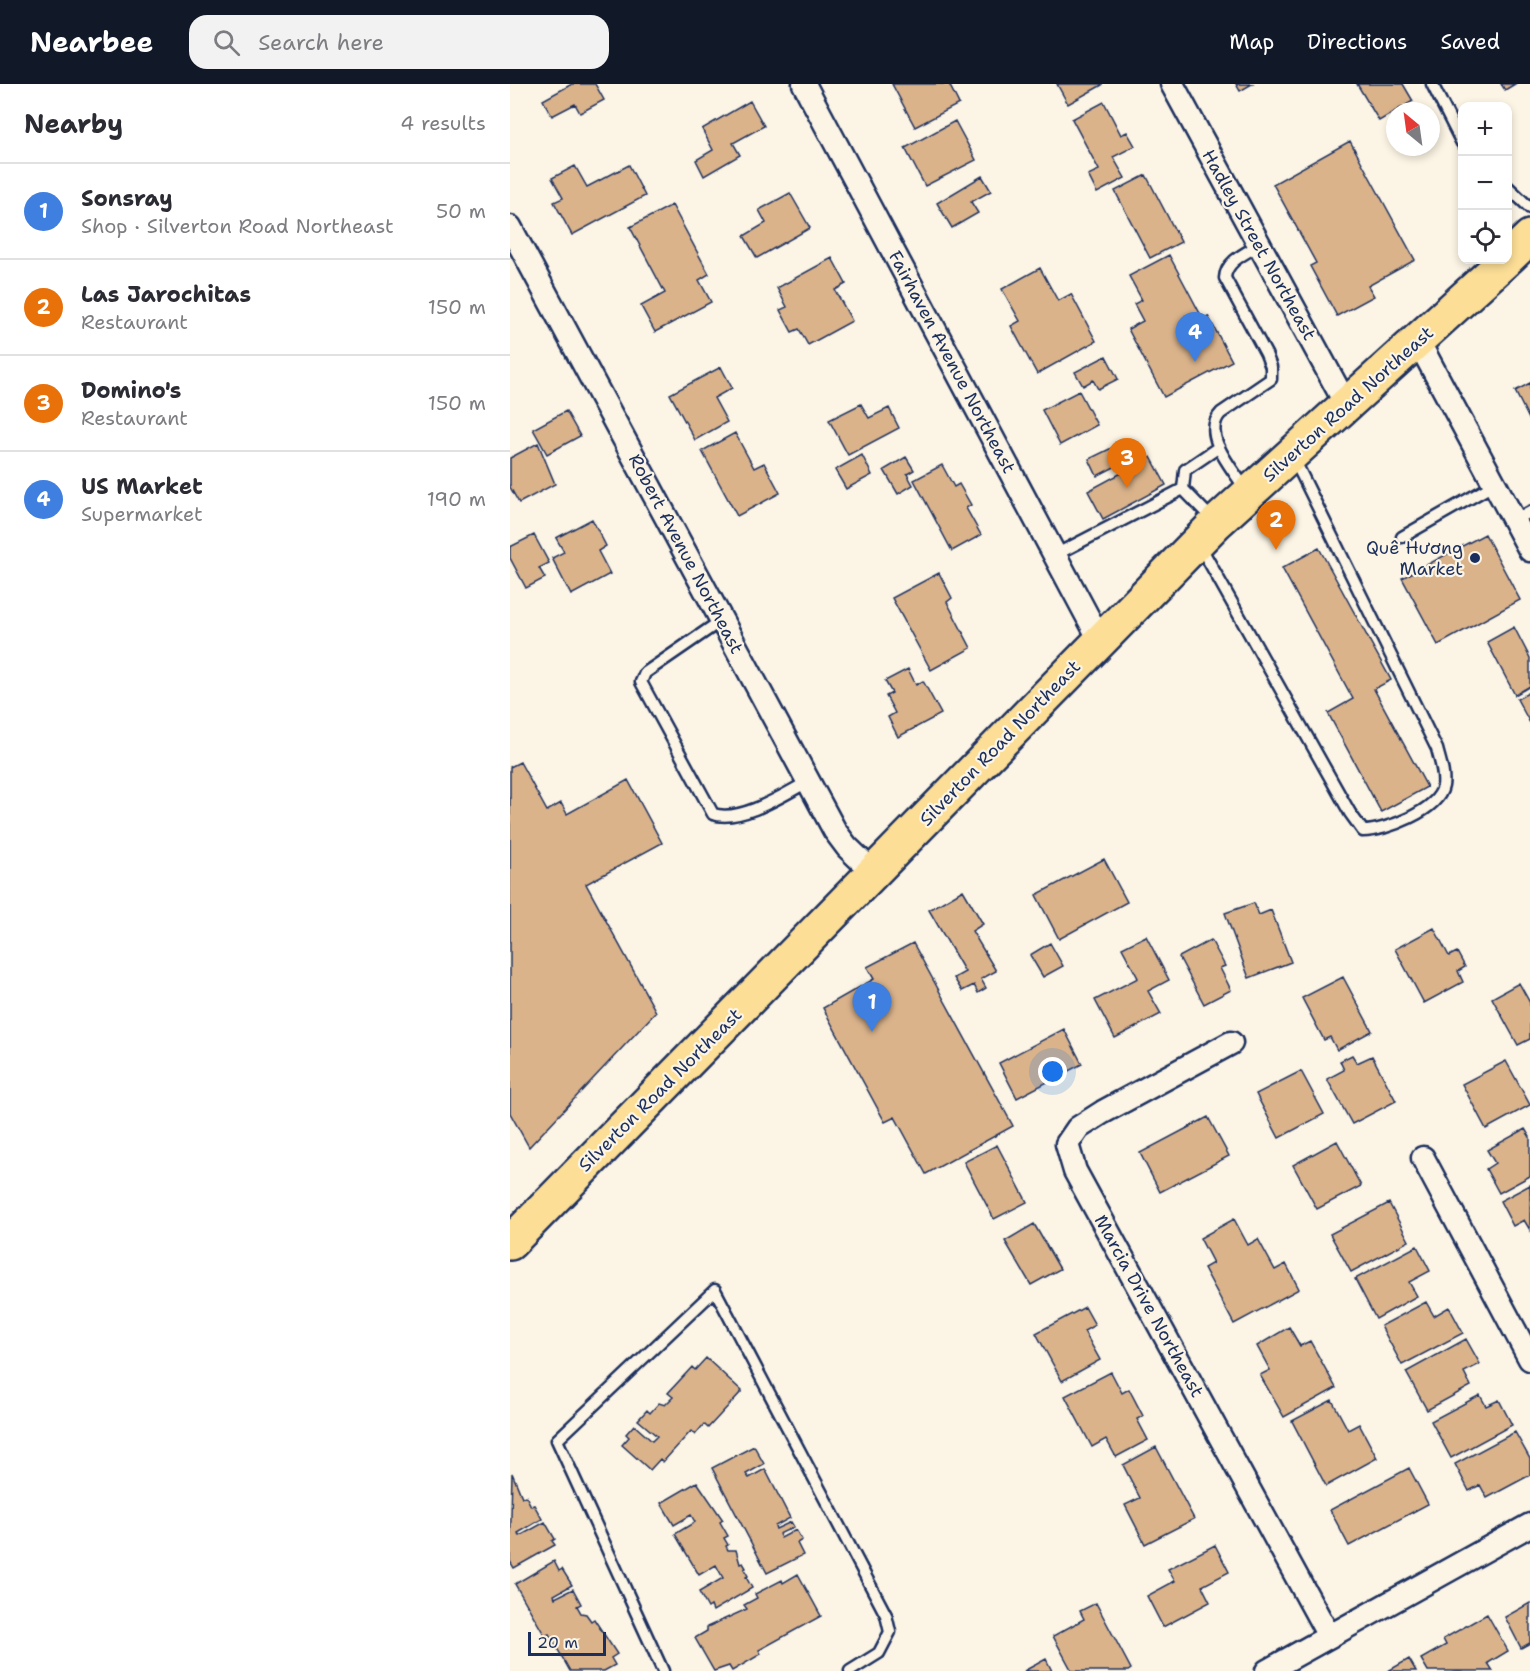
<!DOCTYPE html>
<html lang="en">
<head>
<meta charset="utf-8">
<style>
	body { margin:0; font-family:"Shantell Sans",sans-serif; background:#f2f2f3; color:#2b2b33 }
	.controls { position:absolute; right:18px; top:18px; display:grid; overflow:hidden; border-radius:12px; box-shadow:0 3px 9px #0003 }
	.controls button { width:54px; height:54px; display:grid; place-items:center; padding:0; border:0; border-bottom:2px solid #e1e1e2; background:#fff; color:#2b2b33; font:30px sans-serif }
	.compass { position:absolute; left:876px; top:18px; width:54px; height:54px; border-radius:50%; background:#fff; box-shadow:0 3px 9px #0003; rotate:331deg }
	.scale { position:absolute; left:18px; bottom:15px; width:78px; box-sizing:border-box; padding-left:6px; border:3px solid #1b2f5e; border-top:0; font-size:16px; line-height:21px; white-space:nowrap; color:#1b2f5e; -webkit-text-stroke:4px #fcf5e5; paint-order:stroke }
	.you { position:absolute; left:543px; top:988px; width:21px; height:21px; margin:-15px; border:4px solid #fff; border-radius:50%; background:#1a73e8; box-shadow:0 0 0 9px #1a73e833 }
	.badge { display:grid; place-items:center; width:39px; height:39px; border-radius:50%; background:#111827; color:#fff; font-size:20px; font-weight:700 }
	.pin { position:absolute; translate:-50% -50px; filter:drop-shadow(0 2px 3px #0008) }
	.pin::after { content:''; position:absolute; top:32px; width:21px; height:18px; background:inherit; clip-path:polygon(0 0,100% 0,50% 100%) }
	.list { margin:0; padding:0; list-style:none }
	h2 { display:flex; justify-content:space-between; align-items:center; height:78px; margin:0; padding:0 24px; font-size:26px }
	h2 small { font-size:20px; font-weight:400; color:#7c7c81 }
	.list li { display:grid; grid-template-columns:39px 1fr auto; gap:18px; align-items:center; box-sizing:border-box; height:96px; padding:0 24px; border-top:2px solid #e1e1e2 }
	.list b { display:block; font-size:22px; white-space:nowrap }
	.list p { margin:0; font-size:20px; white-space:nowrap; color:#7c7c81 }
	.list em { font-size:20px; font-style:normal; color:#7c7c81 }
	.icon { flex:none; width:33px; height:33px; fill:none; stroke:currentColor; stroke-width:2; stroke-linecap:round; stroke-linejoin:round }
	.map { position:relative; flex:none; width:1020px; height:1587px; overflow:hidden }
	header { display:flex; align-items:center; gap:36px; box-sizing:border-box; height:84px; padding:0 30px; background:#111827; color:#fff }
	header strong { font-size:28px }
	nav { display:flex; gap:33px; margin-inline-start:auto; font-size:21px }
	.search { width:420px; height:54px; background:#f2f2f3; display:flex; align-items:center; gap:15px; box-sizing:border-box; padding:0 21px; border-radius:18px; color:#7c7c81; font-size:22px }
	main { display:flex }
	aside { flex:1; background:#fff }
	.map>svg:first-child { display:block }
	.building { fill:#dab38b; stroke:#1b2f5e; stroke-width:1.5 }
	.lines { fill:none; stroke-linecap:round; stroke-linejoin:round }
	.lane-casing { stroke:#1b2f5e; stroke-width:15 }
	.street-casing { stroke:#1b2f5e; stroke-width:27 }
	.primary-casing { stroke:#1b2f5e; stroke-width:38 }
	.lane { stroke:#fcf5e5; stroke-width:10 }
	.street { stroke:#fcf5e5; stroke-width:22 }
	.primary { stroke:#fcde96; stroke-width:33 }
	.poi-dot { fill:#1b2f5e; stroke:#fcf5e5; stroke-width:2 }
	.labels { text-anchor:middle; stroke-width:4.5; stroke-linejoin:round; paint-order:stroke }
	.street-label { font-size:18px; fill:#1b2f5e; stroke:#fcf5e5 }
	.poi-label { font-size:18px; fill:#1b2f5e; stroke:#fcf5e5; text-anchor:end }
</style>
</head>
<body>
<header>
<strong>Nearbee</strong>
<div class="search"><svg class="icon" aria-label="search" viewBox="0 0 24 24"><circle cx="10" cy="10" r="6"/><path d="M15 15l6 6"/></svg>Search here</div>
<nav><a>Map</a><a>Directions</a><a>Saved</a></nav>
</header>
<main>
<aside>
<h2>Nearby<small>4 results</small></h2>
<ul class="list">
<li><span class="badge" style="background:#3f7fe0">1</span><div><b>Sonsray</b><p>Shop · Silverton Road Northeast</p></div><em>50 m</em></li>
<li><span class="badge" style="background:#e8710a">2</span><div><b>Las Jarochitas</b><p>Restaurant</p></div><em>150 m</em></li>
<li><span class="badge" style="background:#e8710a">3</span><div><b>Domino's</b><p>Restaurant</p></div><em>150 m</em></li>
<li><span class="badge" style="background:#3f7fe0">4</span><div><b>US Market</b><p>Supermarket</p></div><em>190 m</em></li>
</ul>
</aside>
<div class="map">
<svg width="1020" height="1587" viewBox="0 0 1020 1587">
	<rect width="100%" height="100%" fill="#fcf5e5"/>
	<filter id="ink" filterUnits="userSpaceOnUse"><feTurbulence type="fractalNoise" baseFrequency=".0167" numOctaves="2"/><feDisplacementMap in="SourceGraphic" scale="12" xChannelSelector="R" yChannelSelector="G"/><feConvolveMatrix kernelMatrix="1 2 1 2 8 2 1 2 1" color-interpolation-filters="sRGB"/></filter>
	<g filter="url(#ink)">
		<path class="building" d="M62 0H85L94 16 70 29 65 20 42 32 33 16Z
			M382 0H439L449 20 405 43Z
			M547 0H592V1L558 20Z
			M726 0H742L730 7Z
			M847 0H893L903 17 869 37Z
			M991 0H1005L995 6Z
			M240 17 254 42 223 59 230 71 194 92 186 76 203 66 192 45Z
			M594 18 611 51 617 48 625 62 603 73 615 94 587 109 578 91 589 86 562 35Z
			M445 37 466 76 415 102 395 64Z
			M840 57 905 176 858 202 864 212 827 232 800 182 806 179 763 100Z
			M119 81 135 112 62 151 44 118 53 114 42 94 65 82 77 103Z
			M636 91 671 158 640 174 605 107Z
			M472 92 481 107 461 118 468 129 442 144 427 119Z
			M280 109 300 144 247 174 234 152 256 139 249 126Z
			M162 121 199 190 189 196 201 218 145 248 131 222 155 209 120 143Z
			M659 171 693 235 698 232 722 277 654 313 618 245 633 237 624 220 632 216 619 192Z
			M322 174 336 200 325 206 342 237 298 261 289 245 282 248 270 226 277 223 267 204Z
			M530 184 548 217 561 210 586 257 527 290 501 242 510 237 492 205Z
			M596 272 608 295 588 305 583 296 573 302 565 288Z
			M211 283 222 304 204 314 217 338 185 356 160 310Z
			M1020 299V337L1005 307Z
			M569 307 587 341 550 361 532 326Z
			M351 320 359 334 379 324 389 344 338 371 319 336Z
			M56 327 70 352 37 370 23 345Z
			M225 349 244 384 254 379 270 409 227 432 192 367Z
			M616 357 624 373 587 392 579 375Z
			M28 359 45 400 9 419 0 403V374Z
			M352 371 362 391 336 405 325 386Z
			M396 373 404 386 397 390 403 401 388 410 374 386Z
			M641 373 656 401 593 435 578 407Z
			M432 381 444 403 449 400 461 421 456 424 471 451 442 467 404 396Z
			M82 435 96 462 88 467 100 490 61 511 42 474 54 468 46 454Z
			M975 450 1010 516 928 561 892 494Z
			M24 451 39 479 29 484 35 494 16 504 0 474V463Z
			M809 464 881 596 864 605 917 703 871 728 818 629 843 615 772 484Z
			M429 489 442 514 437 518 461 564 421 586 382 514Z
			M1004 543 1020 574V602L1005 611 977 558Z
			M398 585 406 601 413 597 431 630 388 653 378 633 385 629 376 612 382 609 375 597Z
			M1020 608V639L1007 615Z
			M10 678 37 727 51 719 57 730 118 696 152 759 76 800 146 928 19 1063 0 1029V683Z
			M594 775 617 818 549 855 526 811Z
			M453 806 473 840 462 847 486 887 471 895 476 904 468 909 464 901 452 907 444 894 455 888 419 826Z
			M744 819 749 831 761 826 781 878 739 894 715 829Z
			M924 844 939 872 947 868 955 883 948 887 953 898 914 919 885 865Z
			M636 852 659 896 638 907 651 930 605 954 585 916 628 894 612 864Z
			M701 856 715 882 710 884 721 906 694 920 669 873Z
			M403 859 503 1042 416 1090 385 1033 375 1038 313 924 364 895 357 883Z
			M540 859 553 882 533 893 520 871Z
			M833 893 862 947 827 966 820 953 814 956 792 914Z
			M1009 899 1020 919V955L1008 961 982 914Z
			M554 945 572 980 507 1014 489 979Z
			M842 971 847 979 862 972 886 1017 842 1040 817 995 834 986 830 977Z
			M996 977 1020 1021 976 1045 952 1000Z
			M791 987 814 1030 769 1054 746 1010Z
			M698 1033 719 1072 650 1108 630 1069Z
			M1015 1045 1020 1053V1092L989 1109 976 1085 985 1079 977 1066Z
			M827 1057 851 1102 807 1125 783 1081Z
			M487 1061 517 1118 484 1135 454 1078Z
			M1020 1101V1146L1014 1136 1003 1142 990 1117Z
			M879 1119 899 1157 841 1188 820 1150Z
			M724 1135 738 1161 748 1155 765 1186 776 1180 789 1205 724 1240 694 1184 703 1179 690 1154Z
			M524 1140 550 1185 521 1201 495 1157Z
			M907 1162 920 1187 899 1198 907 1212 866 1235 845 1195Z
			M916 1218 924 1232 939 1223 953 1249 892 1281 871 1242Z
			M575 1223 585 1241 574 1247 590 1276 552 1297 526 1249Z
			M779 1243 790 1262 800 1257 826 1304 774 1333 750 1291 760 1286 747 1262Z
			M956 1255 970 1280 954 1288 961 1302 917 1326 896 1288Z
			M196 1274 232 1307 198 1344 194 1340 185 1351 181 1347 153 1378 150 1375 140 1386 112 1361 119 1353 116 1350 124 1341 142 1357 147 1352 128 1336 137 1326 140 1329 149 1319 155 1321 163 1313 158 1309 182 1283 185 1286Z
			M601 1288 612 1309 619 1305 633 1332 627 1335 638 1356 606 1373 596 1355 582 1363 555 1312Z
			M970 1311 976 1322 989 1316 1002 1341 941 1374 921 1337Z
			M822 1316 838 1346 849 1340 867 1374 816 1402 782 1337Z
			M1005 1348 1020 1375V1391L977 1414 970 1401 959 1407 945 1380Z
			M244 1362 254 1380 236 1390 239 1394 255 1385 280 1434 265 1442 266 1445 281 1438 284 1443 269 1450 271 1454 286 1446 292 1456 287 1459 293 1471 257 1489 202 1384Z
			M646 1363 684 1435 635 1460 615 1421 630 1414 613 1381Z
			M899 1384 918 1420 839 1462 820 1426Z
			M2 1389 12 1413 16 1412 21 1422 24 1421 32 1435 8 1449 10 1452 35 1438 45 1455 42 1457 45 1461 4 1484 0 1477Z
			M187 1398 213 1436 210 1438 218 1452 214 1454 218 1461 216 1462 218 1466H226L230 1480 233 1479 236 1484 234 1485 238 1492 236 1493 242 1504 203 1527 201 1522 198 1524 189 1508 213 1494 206 1481 189 1491 165 1450 185 1438 181 1431 164 1441 151 1419Z
			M705 1461 719 1488 692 1502 700 1518 653 1543 637 1512 665 1497 658 1485Z
			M44 1477 49 1487 52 1485 62 1501 44 1511 45 1514 63 1505 71 1520 67 1522 71 1529 76 1530 81 1537 84 1535 107 1570 101 1574 105 1581 94 1587H60L39 1550 35 1552 5 1500Z
			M288 1490 311 1532 249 1566 251 1570 222 1587 219 1582 204 1587 185 1554 197 1547V1543L237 1525 234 1521 247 1514 245 1510 272 1496 273 1499Z
			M586 1519 621 1585 618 1587H562L543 1552 574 1535 570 1527Z
			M1020 1519V1559L1011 1564 995 1533Z
			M977 1530 998 1567 978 1579 983 1587H918L911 1575 936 1561 933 1555Z
			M536 1575 542 1587H514Z
			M899 1575 906 1587H878Z"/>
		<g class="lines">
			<g class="lane-casing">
				<path id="lane" d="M922 0 952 59
					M998 103 1020 124
					M673 405 675 386 709 363
					M737 407C724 387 690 350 711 329L761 295V283L756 270 715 194C716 177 736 169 749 161
					M1004 437 1020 428
					M892 453 985 400
					M689 460 840 729 853 747C875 747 928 727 933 702 935 690 930 677 927 665L784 375
					M545 471 673 405 704 437
					M212 536 135 589 131 598 203 730C231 739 275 710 299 697
					M153 1587 47 1356 205 1206 376 1531 380 1548 369 1569 340 1587"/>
			</g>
			<g class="street-casing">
				<path id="street" d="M294 0 590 556
					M662 0 837 322
					M0 143 325 747 337 763 364 789
					M908 257 1020 466
					M721 959 593 1028 568 1044 557 1060 565 1087 819 1552
					M913 1074 1020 1275
					M757 1587 1020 1441"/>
			</g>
			<g class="primary-casing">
				<path id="primary" d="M998 174 1020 153
					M0 1159 706 439 996 176"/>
			</g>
			<use href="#lane" class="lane"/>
			<use href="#street" class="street"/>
			<use href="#primary" class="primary"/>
		</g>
	</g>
	<circle class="poi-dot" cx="965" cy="474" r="6"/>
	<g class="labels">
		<g class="street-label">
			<text transform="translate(749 161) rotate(61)" y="6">Hadley Street Northeast</text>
			<text transform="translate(442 278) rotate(62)" y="6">Fairhaven Avenue Northeast</text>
			<text transform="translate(838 320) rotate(-42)" y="6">Silverton Road Northeast</text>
			<text transform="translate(176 470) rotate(62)" y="6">Robert Avenue Northeast</text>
			<text transform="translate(490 659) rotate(-46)" y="6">Silverton Road Northeast</text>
			<text transform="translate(150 1006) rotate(-45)" y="6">Silverton Road Northeast</text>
			<text transform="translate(639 1222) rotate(61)" y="6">Marcia Drive Northeast</text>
		</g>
		<g class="poi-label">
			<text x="953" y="470">Quê Hương<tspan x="953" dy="21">Market</tspan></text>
		</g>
	</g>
</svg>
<div class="controls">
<button>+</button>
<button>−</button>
<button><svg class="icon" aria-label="locate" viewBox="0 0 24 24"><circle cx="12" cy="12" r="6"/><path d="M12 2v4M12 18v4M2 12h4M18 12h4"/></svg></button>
</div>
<svg class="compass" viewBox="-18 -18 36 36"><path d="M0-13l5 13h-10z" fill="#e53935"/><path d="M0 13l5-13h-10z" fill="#7c7c81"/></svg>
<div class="scale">20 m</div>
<div class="you"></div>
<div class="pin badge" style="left:362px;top:948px;background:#3f7fe0">1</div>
<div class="pin badge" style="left:766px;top:466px;background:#e8710a">2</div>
<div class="pin badge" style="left:617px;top:404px;background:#e8710a">3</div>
<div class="pin badge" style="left:685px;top:278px;background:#3f7fe0">4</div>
</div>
</main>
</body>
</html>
